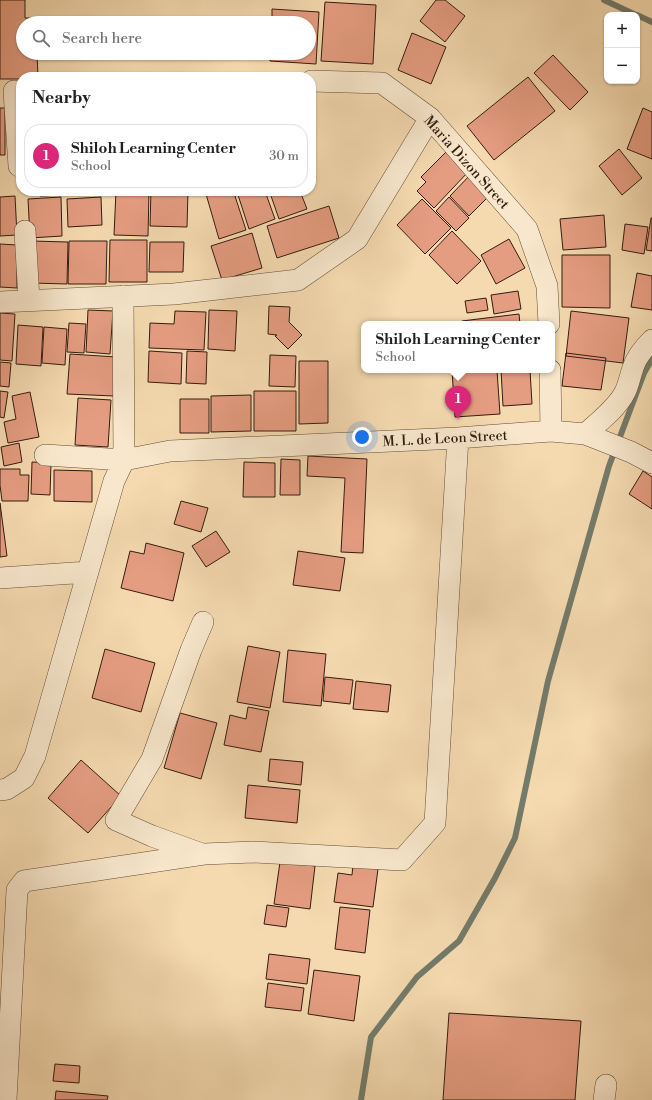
<!DOCTYPE html>
<html lang="en">
<head>
<meta charset="utf-8">
<style>
	body { margin:0; font-family:"Libre Bodoni",serif; background:#f6f6f6; color:#202124 }
	.controls { position:absolute; right:12px; top:12px; display:grid; overflow:hidden; border-radius:8px; box-shadow:0 1px 3px #0004 }
	.controls button { width:36px; height:36px; display:grid; place-items:center; padding:0; border:0; border-bottom:1px solid #e0e0e0; background:#fff; color:#202124; font:20px sans-serif }
	.you { position:absolute; left:362px; top:437px; width:14px; height:14px; margin:-10px; border:3px solid #fff; border-radius:50%; background:#1a73e8; box-shadow:0 0 0 6px #1a73e833 }
	.badge { display:grid; place-items:center; width:26px; height:26px; border-radius:50%; background:#db2777; color:#fff; font-size:13px; font-weight:700 }
	.pin { position:absolute; translate:-50% -33px; filter:drop-shadow(0 1px 2px #0008) }
	.pin::after { content:''; position:absolute; top:21px; width:14px; height:12px; background:inherit; clip-path:polygon(0 0,100% 0,50% 100%) }
	.popup { position:absolute; left:361px; top:321px; width:194px; height:52px; box-sizing:border-box; display:grid; place-content:center; border-radius:8px; background:#fff; filter:drop-shadow(0 1px 3px #0005); font-size:13px; white-space:nowrap; color:#757577 }
	.popup b { font-size:15px; color:#202124 }
	.popup::after { content:''; position:absolute; left:50%; top:100%; margin-left:-8px; border:8px solid transparent; border-top-color:#fff }
	.list { margin:0; padding:0; list-style:none }
	h2 { display:flex; justify-content:space-between; align-items:center; height:52px; margin:0; padding:0 16px; font-size:17px }
	h2 small { font-size:13px; font-weight:400; color:#757577 }
	.list li { display:grid; grid-template-columns:26px 1fr auto; gap:12px; align-items:center; box-sizing:border-box; height:64px; margin:0 8px 8px; padding:0 8px; border:1px solid #e0e0e0; border-radius:16px }
	.list b { display:block; font-size:15px; white-space:nowrap }
	.list p { margin:0; font-size:13px; white-space:nowrap; color:#757577 }
	.list em { font-size:13px; font-style:normal; color:#757577 }
	.icon { flex:none; width:22px; height:22px; fill:none; stroke:currentColor; stroke-width:2; stroke-linecap:round; stroke-linejoin:round }
	.map { position:relative; flex:none; width:652px; height:1100px; overflow:hidden }
	.search { position:absolute; background:#fff; box-shadow:0 1px 3px #0004; left:16px; top:16px; width:300px; height:44px; display:flex; align-items:center; gap:10px; box-sizing:border-box; padding:0 14px; border-radius:22px; color:#757577; font-size:15px }
	.panel { position:absolute; background:#fff; box-shadow:0 1px 3px #0004; left:16px; top:72px; width:300px; height:124px; border-radius:16px }
	.map>svg:first-child { display:block }
	.lines { fill:none; stroke-linecap:round; stroke-linejoin:round }
	.stream { stroke:#737b6a; stroke-width:6 }
	.building { fill:#e59d81; stroke:#341c11 }
	.minor-casing { stroke:#644c39; stroke-width:22 }
	.minor { stroke:#f8e7cc; stroke-width:21 }
	.labels { text-anchor:middle; stroke-width:4; stroke-linejoin:round; paint-order:stroke }
	.street-label { font-size:14px; fill:#341c11; stroke:#f8e7cc }
</style>
</head>
<body>
<div class="map">
<svg width="652" height="1100" viewBox="0 0 652 1100">
	<rect width="100%" height="100%" fill="#f5dab0"/>
	<filter id="stains"><feTurbulence type="fractalNoise" baseFrequency=".005" numOctaves="4"/><feColorMatrix values="0 0 0 0 .2 0 0 0 0 .09 0 0 0 0 .02 0 0 0 .5 -.17"/></filter>
	<radialGradient id="worn" r=".72"><stop offset=".6" stop-color="#630" stop-opacity="0"/><stop offset="1" stop-color="#630" stop-opacity=".3"/></radialGradient>
	<g class="lines">
		<path class="stream" d="M604 0 636 15
			M637 15 652 22
			M361 1100 371 1037 417 977 459 941 495 878 515 838 548 681 609 466 644 373 652 359"/>
	</g>
	<path class="building" d="M0 0H25V18H36L37 23H23V53H37L38 77H21V79H0Z
		M436 0H445L465 16 445 42 420 21Z
		M325 2 376 5 373 64 321 61Z
		M272 9 319 12 316 64 270 61V53H309V23H272Z
		M412 33 446 47 431 84 398 70Z
		M553 55 588 92 570 110 534 73Z
		M528 77 555 111 494 160 467 126Z
		M0 108H5V155H0Z
		M643 108 652 112V159L627 149Z
		M619 149 642 178 622 195 599 166Z
		M448 150 469 171 434 208 417 191 426 182 421 177Z
		M472 173 492 193 469 216 450 196Z
		M39 191H91V194L40 196Z
		M116 191H149L148 236 114 235Z
		M151 191H188L187 227 150 226Z
		M276 191H300L307 209 279 219 270 193Z
		M234 193 246 230 219 239 206 194Z
		M266 194 275 219 249 229 238 195Z
		M15 196 17 235 0 236V197Z
		M61 197 62 236 30 238 28 199Z
		M101 197 102 225 68 227 67 199Z
		M449 197 469 218 456 231 436 211Z
		M422 199 451 228 425 254 397 225Z
		M329 206 339 238 277 258 267 226Z
		M604 215 606 247 563 250 560 219Z
		M651 218H652V251L646 250Z
		M625 224 648 227 644 254 622 250Z
		M452 231 481 261 457 284 429 255Z
		M252 233 262 268 222 280 211 246Z
		M509 239 525 268 496 284 481 255Z
		M110 240H147V282H109Z
		M32 241 68 242 67 284 32 283Z
		M69 241H107L106 284H68Z
		M150 242H184L183 272H149Z
		M0 244 17 245V288L0 287Z
		M562 255H610V308L562 307Z
		M637 273 652 276V310L631 307Z
		M518 291 521 309 494 314 491 295Z
		M486 298 488 310 467 313 465 301Z
		M269 306 290 307 289 322 302 335 288 349 275 336 277 335 268 334Z
		M88 310 113 311 110 354 86 352Z
		M209 310 237 311 235 351 208 349Z
		M175 311 206 312 204 350 149 348 150 323 174 324Z
		M571 311 629 318 623 363 566 356Z
		M0 313 15 314 12 361 0 360Z
		M519 314 520 324H462V321Z
		M69 323 86 324 84 353 67 352Z
		M18 325 43 327 41 366 16 364Z
		M44 327 67 329 65 365 42 363Z
		M149 351 182 353 181 384 148 382Z
		M187 351 207 352 206 384 186 383Z
		M566 353 606 358 601 390 562 386Z
		M70 354 116 357 114 396 67 394Z
		M270 355 296 356 295 387 269 386Z
		M299 361H328V423L299 424Z
		M0 362 11 363 9 387 0 386Z
		M452 370H497L500 414 455 417Z
		M501 370H530L532 404 503 406Z
		M0 391 8 392 4 418 0 417Z
		M254 391H296V431H254Z
		M30 392 39 437 8 443 4 422 16 419 12 396Z
		M251 395V431L211 432V396Z
		M78 398 111 400 108 447 75 445Z
		M180 399H209V433H180Z
		M19 443 22 462 4 466 1 447Z
		M308 456 367 459 363 553 341 552 345 478 307 476Z
		M281 459 300 460V495H280Z
		M32 462 51 463 50 495 31 494Z
		M244 462 275 463V497H243Z
		M0 469H20V475H29L28 501H2L0 485Z
		M54 470 92 471V502L54 501Z
		M643 471 652 477V509L629 494Z
		M181 501 208 508 201 532 174 524Z
		M0 503 7 556 0 557Z
		M216 531 230 552 206 567 192 546Z
		M146 543 184 553 173 601 121 588 130 551 144 554Z
		M298 551 345 558 340 591 293 585Z
		M248 646 280 652 270 708 237 702Z
		M105 649 155 663 141 712 92 698Z
		M288 650 326 654 321 706 283 702Z
		M325 677 353 680 350 704 323 701Z
		M356 681 391 685 388 712 353 709Z
		M248 707 269 711 261 752 224 745 230 715 246 719Z
		M180 713 217 723 201 779 164 768Z
		M270 759 303 762 301 785 268 781Z
		M81 760 121 796 88 833 48 798Z
		M248 785 300 790 297 823 245 818Z
		M280 862 315 866 310 909 274 904Z
		M353 865 378 869 373 907 334 902 338 873 352 875Z
		M267 905 289 908 286 927 264 924Z
		M340 907 370 910 365 953 335 949Z
		M269 954 310 959 307 984 266 979Z
		M314 970 360 976 354 1021 308 1014Z
		M268 983 304 988 301 1011 265 1007Z
		M449 1013 581 1021 575 1100H443Z
		M55 1064 80 1066 79 1083 53 1081Z
		M56 1091 108 1096 107 1100H55Z"/>
	<g class="lines">
		<g class="minor-casing">
			<path id="minor" d="M311 81 382 83 430 118 527 229 547 286 549 324
				M14 91 19 166
				M25 231 29 300
				M0 302 174 294 298 280 357 239 430 118
				M550 370 551 431
				M585 434C598 423 618 407 625 392 629 384 630 376 633 368 636 357 644 348 652 340
				M45 455 124 460 170 451 458 438 551 431 585 434 598 439 631 452 652 463
				M0 578 88 572
				M0 790 7 789 24 778 35 756 114 481 124 460 123 296
				M202 854 152 836 116 820 152 759 191 650 203 622
				M6 1100 17 890 24 881 204 854 253 852 402 860 435 823 458 438
				M604 1100 606 1085"/>
		</g>
		<use href="#minor" class="minor"/>
	</g>
	<g class="labels">
		<g class="street-label">
			<text transform="translate(467 162) rotate(48)" y="5">Maria Dizon Street</text>
			<text transform="translate(445 438) rotate(-3)" y="5">M. L. de Leon Street</text>
		</g>
	</g>
	<rect width="100%" height="100%" filter="url(#stains)"/>
	<rect width="100%" height="100%" fill="url(#worn)"/>
</svg>
<div class="controls">
<button>+</button>
<button>−</button>
</div>
<div class="you"></div>
<div class="pin badge" style="left:458px;top:419px">1</div>
<div class="popup"><b>Shiloh Learning Center</b>School</div>
<div class="search"><svg class="icon" aria-label="search" viewBox="0 0 24 24"><circle cx="10" cy="10" r="6"/><path d="M15 15l6 6"/></svg>Search here</div>
<section class="panel">
<h2>Nearby<small></small></h2>
<ul class="list">
<li><span class="badge">1</span><div><b>Shiloh Learning Center</b><p>School</p></div><em>30 m</em></li>
</ul>
</section>
</div>
</body>
</html>
